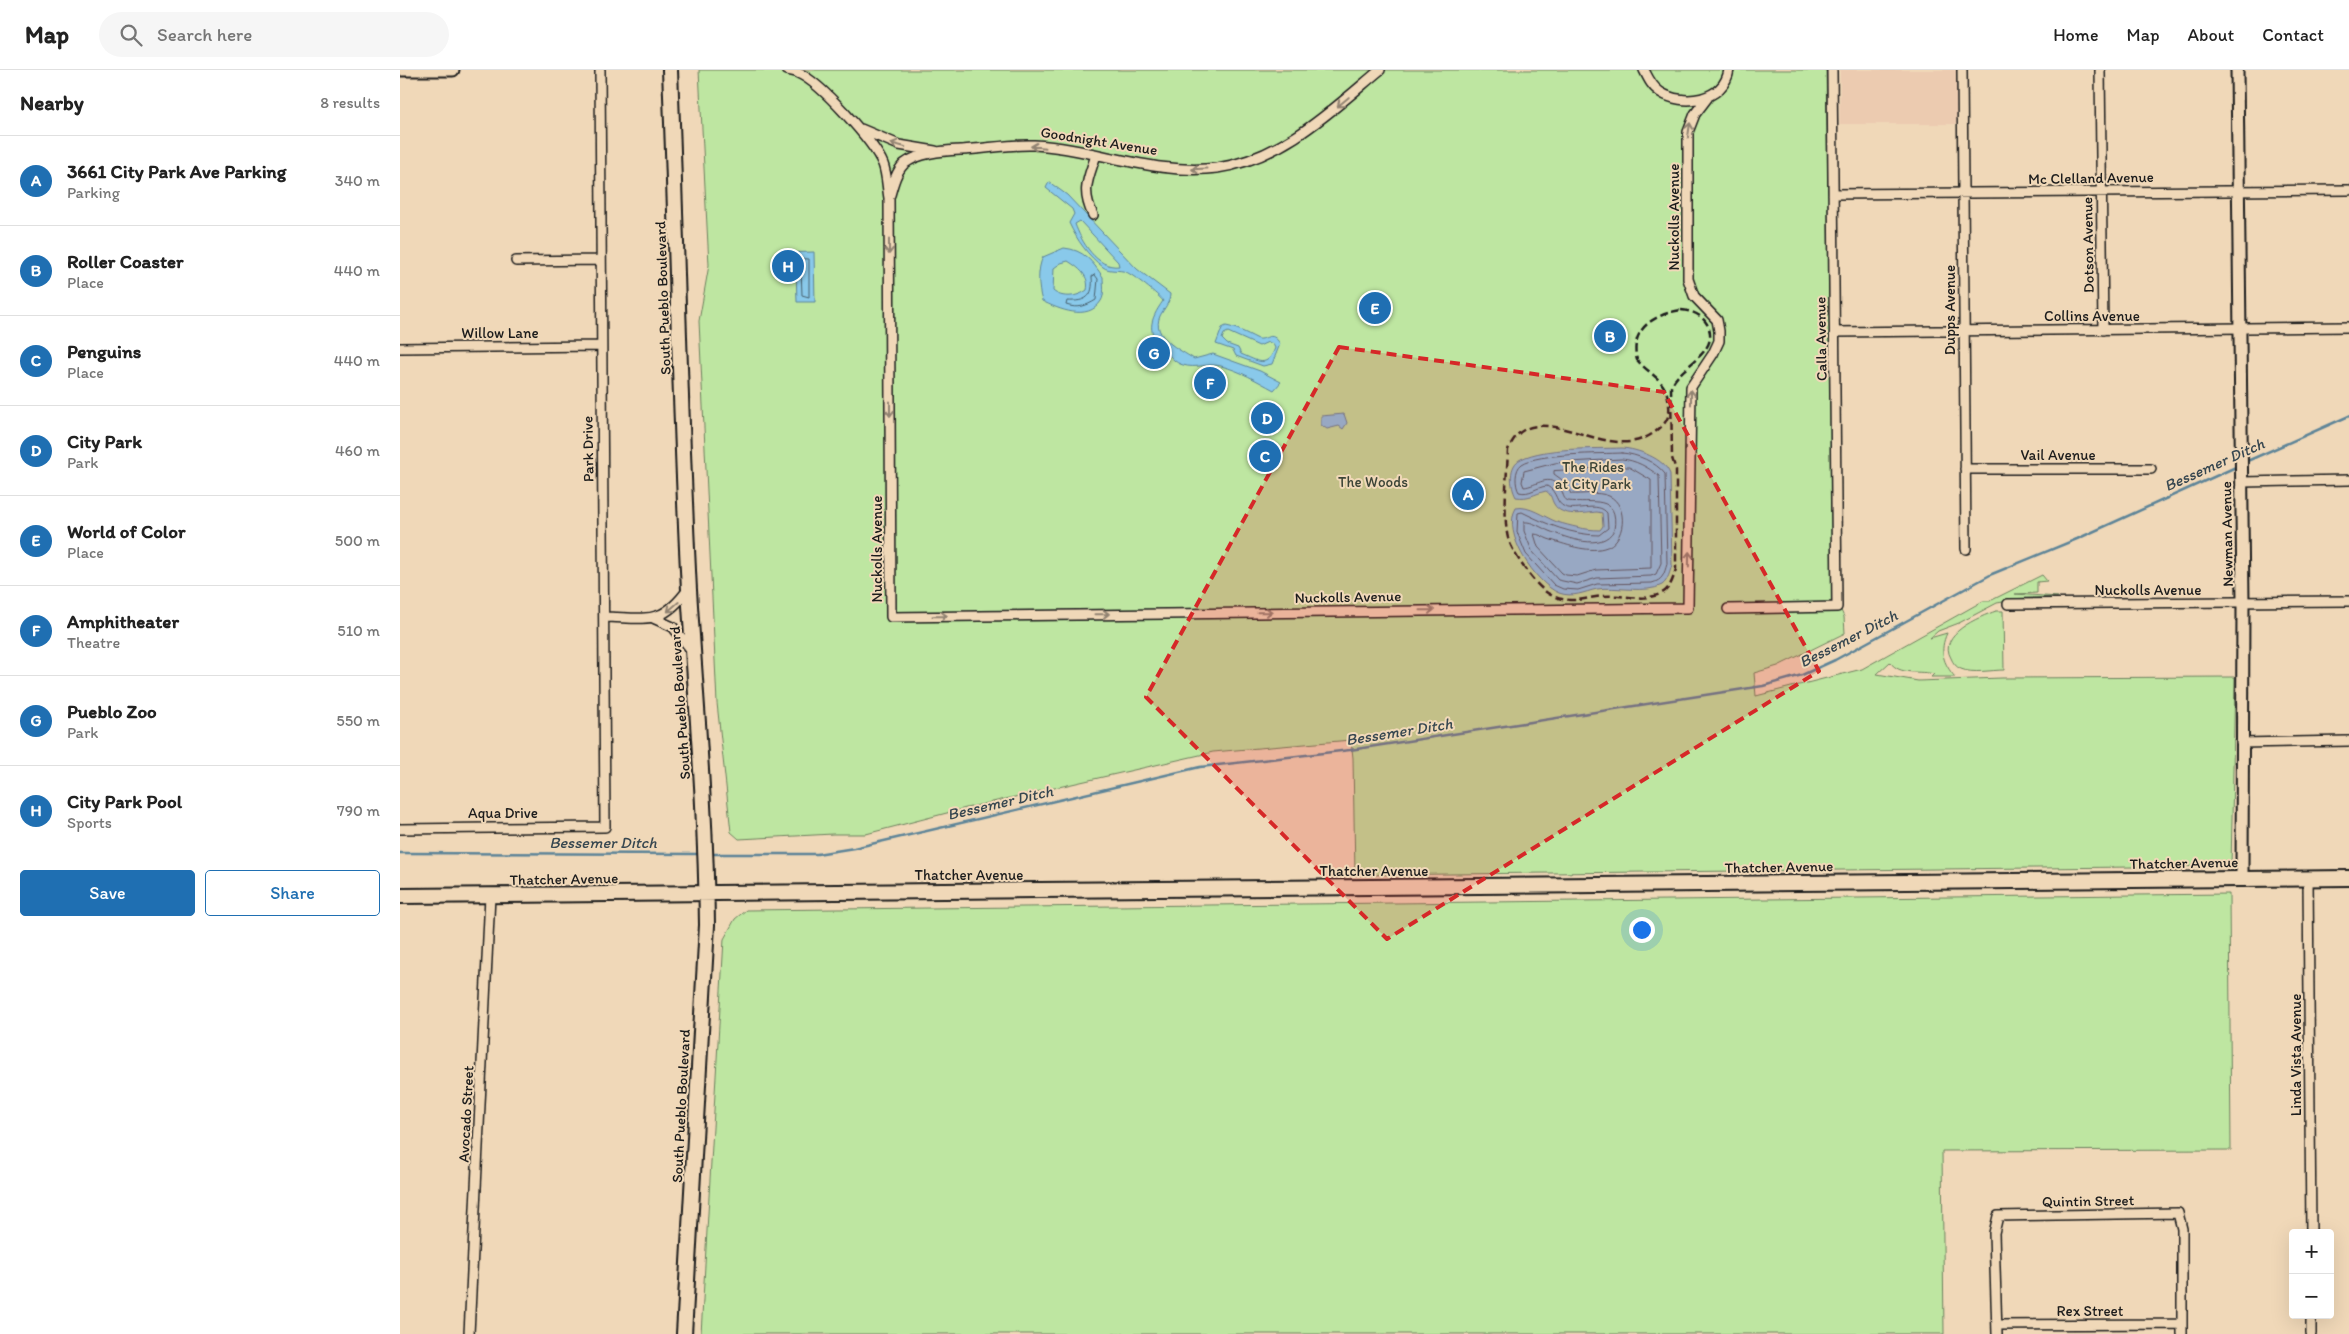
<!DOCTYPE html>
<html lang="en">
<head>
<meta charset="utf-8">
<style>
	body { margin:0; font-family:Itim,sans-serif; background:#f6f6f6; color:#222 }
	.controls { position:absolute; right:15px; bottom:15px; display:grid; overflow:hidden; border-radius:5px; box-shadow:0 5px 20px #0002 }
	.controls button { width:45px; height:45px; display:grid; place-items:center; padding:0; border:0; border-bottom:1px solid #e0e0e0; background:#fff; color:#222; font:25px sans-serif }
	.you { position:absolute; left:1241px; top:859px; width:18px; height:18px; margin:-12px; border:4px solid #fff; border-radius:50%; background:#1a73e8; box-shadow:0 0 0 8px #1a73e833 }
	.badge { display:grid; place-items:center; width:32px; height:32px; border-radius:50%; background:#1f6fb2; color:#fff; font-size:16px; font-weight:700 }
	.pin { position:absolute; translate:-50% -50%; border:2px solid #fff; box-shadow:0 1px 5px #0006 }
	.list { margin:0; padding:0; list-style:none }
	h2 { display:flex; justify-content:space-between; align-items:center; height:65px; margin:0; padding:0 20px; font-size:21px }
	h2 small { font-size:16px; font-weight:400; color:#767676 }
	.list li { display:grid; grid-template-columns:32px 1fr auto; gap:15px; align-items:center; box-sizing:border-box; height:90px; padding:0 20px; border-top:1px solid #e0e0e0 }
	.list b { display:block; font-size:19px; white-space:nowrap }
	.list p { margin:0; font-size:16px; white-space:nowrap; color:#767676 }
	.list em { font-size:16px; font-style:normal; color:#767676 }
	.actions { display:flex; gap:10px; padding:15px 20px }
	.actions a { flex:1; padding:11px 0; border:1px solid #1f6fb2; border-radius:5px; text-align:center; font-size:18px; color:#1f6fb2 }
	.actions .main { background:#1f6fb2; color:#fff }
	.icon { flex:none; width:28px; height:28px; fill:none; stroke:currentColor; stroke-width:2; stroke-linecap:round; stroke-linejoin:round }
	.map { position:relative; flex:none; width:1949px; height:1264px; overflow:hidden }
	header { display:flex; align-items:center; gap:30px; box-sizing:border-box; height:70px; padding:0 25px; background:#fff; border-bottom:1px solid #e0e0e0 }
	header strong { font-size:24px }
	nav { display:flex; gap:28px; margin-inline-start:auto; font-size:18px }
	.search { width:350px; height:45px; background:#f6f6f6; display:flex; align-items:center; gap:12px; box-sizing:border-box; padding:0 18px; border-radius:28px; color:#767676; font-size:19px }
	main { display:flex }
	aside { flex:1; background:#fff }
	.map>svg:first-child { display:block }
	.built { fill:#eccbb0 }
	.green { fill:#bee6a1; stroke:#6d815e }
	.water { fill:#89c9ea; stroke:#5d8498; fill-rule:evenodd }
	.lines { fill:none; stroke-linecap:round; stroke-linejoin:round }
	.shore { stroke:#48616e; stroke-width:1 }
	.stream { stroke:#5d8498; stroke-width:2.5 }
	.minor-casing { stroke:#1c1c1c; stroke-width:12 }
	.tertiary-casing { stroke:#1c1c1c; stroke-width:15 }
	.primary-casing { stroke:#1c1c1c; stroke-width:18 }
	.minor { stroke:#f0d8b8; stroke-width:9 }
	.tertiary { stroke:#f0d8b8; stroke-width:11 }
	.primary { stroke:#f0d8b8; stroke-width:14 }
	.rail { stroke:#1c1c1c; stroke-width:2.5; stroke-dasharray:8 4; stroke-linecap:butt }
	.oneway { stroke:#918372 }
	.marked { fill:#d62828; fill-opacity:0.2; stroke:#d62828; stroke-width:4; stroke-dasharray:10 6; stroke-linejoin:round }
	.labels { text-anchor:middle; stroke-width:4; stroke-linejoin:round; paint-order:stroke }
	.street-label { font-size:15px; fill:#1c1c1c; stroke:#f0d8b8 }
	.park-label { font-size:15px; fill:#3c4437; stroke:#f0d8b8 }
	.water-label { font-size:16px; font-style:italic; fill:#374750; stroke:#f0d8b8 }
</style>
</head>
<body>
<header>
<strong>Map</strong>
<div class="search"><svg class="icon" aria-label="search" viewBox="0 0 24 24"><circle cx="10" cy="10" r="6"/><path d="M15 15l6 6"/></svg>Search here</div>
<nav><a>Home</a><a>Map</a><a>About</a><a>Contact</a></nav>
</header>
<main>
<aside>
<h2>Nearby<small>8 results</small></h2>
<ul class="list">
<li><span class="badge">A</span><div><b>3661 City Park Ave Parking</b><p>Parking</p></div><em>340 m</em></li>
<li><span class="badge">B</span><div><b>Roller Coaster</b><p>Place</p></div><em>440 m</em></li>
<li><span class="badge">C</span><div><b>Penguins</b><p>Place</p></div><em>440 m</em></li>
<li><span class="badge">D</span><div><b>City Park</b><p>Park</p></div><em>460 m</em></li>
<li><span class="badge">E</span><div><b>World of Color</b><p>Place</p></div><em>500 m</em></li>
<li><span class="badge">F</span><div><b>Amphitheater</b><p>Theatre</p></div><em>510 m</em></li>
<li><span class="badge">G</span><div><b>Pueblo Zoo</b><p>Park</p></div><em>550 m</em></li>
<li><span class="badge">H</span><div><b>City Park Pool</b><p>Sports</p></div><em>790 m</em></li>
</ul>
<div class="actions"><a class="main">Save</a><a>Share</a></div>
</aside>
<div class="map">
<svg width="1949" height="1264" viewBox="0 0 1949 1264">
	<rect width="100%" height="100%" fill="#f0d8b8"/>
	<filter id="ink" filterUnits="userSpaceOnUse"><feTurbulence type="fractalNoise" baseFrequency=".02" numOctaves="2"/><feDisplacementMap in="SourceGraphic" scale="10" xChannelSelector="R" yChannelSelector="G"/><feConvolveMatrix kernelMatrix="1 2 1 2 8 2 1 2 1" color-interpolation-filters="sRGB"/></filter>
	<g filter="url(#ink)">
		<path class="built" d="M1440 0H1557V54H1440Z"/>
		<path class="green" d="M299 0H1426L1428 123 1431 127 1428 132 1432 521 1444 547 1445 563 1378 596 1354 603 1356 626 1462 599 1583 531H1590L1642 505 1647 511 1637 512V523L1615 524 1658 527 1606 529 1603 532 1597 533 1559 553 1538 561 1530 568 1547 563C1539 581 1543 593 1555 607H1531L1534 604C1519 600 1500 606 1490 592L1477 604 1518 611 1602 608 1835 607 1831 796 955 805 953 688 951 670 813 682 566 738 466 764H433L339 769 331 762 317 633 299 251 309 195Z
			M1596 541H1603L1604 600C1592 600 1572 604 1561 599 1556 597 1553 593 1551 588 1537 564 1579 547 1596 541Z
			M1829 824 1831 1080 1542 1081 1544 1264H301L324 869 335 849 346 840Z"/>
		<path class="water" d="M649 112 667 125 737 199 770 224C770 233 764 238 760 246 751 267 779 279 794 289L813 284 860 301 881 312 874 320C857 311 841 301 821 296 809 293 795 299 783 295 775 293 770 286 765 281 746 263 749 251 763 231 760 226 732 204 726 202 719 199 709 202 703 197 688 186 677 170 669 153L674 144 672 139 646 118ZM680 151 718 192 719 196C697 199 681 171 675 154Z
			M664 178C684 180 692 191 703 207 703 214 705 225 701 231 688 252 658 239 642 231 638 218 637 199 643 187ZM668 191C679 198 690 206 687 220 678 227 662 229 653 221L654 198 661 193Z
			M414 182 415 232H397L396 199H380V183Z
			M826 256C837 258 846 263 856 268 865 273 871 258 880 274L872 294 863 296 836 286 833 280 816 274 822 258ZM828 262 859 276 868 272 873 274 875 278C867 299 858 291 841 284L838 278 827 274 822 269 824 264Z
			M944 344 947 353 943 359 939 356 927 359 921 355V346Z
			M1222 378C1237 379 1264 388 1270 404L1272 495C1270 501 1268 511 1262 515 1247 524 1214 516 1197 519 1184 522 1173 528 1159 523 1136 514 1101 463 1116 438 1129 435 1144 447 1157 452 1171 456 1185 460 1200 460L1203 456 1202 443 1197 442C1184 443 1162 448 1154 434 1151 429 1152 425 1146 421 1134 424 1129 429 1116 427 1110 416 1108 395 1121 389 1146 377 1194 379 1222 378Z"/>
		<g class="lines">
			<path class="shore" d="M388 188 409 189V227L402 225 401 198 396 194H386L385 190Z
				M695 205 698 209 696 230C686 236 678 239 666 235L667 231C686 232 694 227 692 207Z
				M1222 383C1237 384 1256 392 1265 404L1267 494C1264 504 1263 510 1252 513L1197 514 1178 520 1163 519 1154 515 1126 484 1117 462 1118 443 1122 442C1146 454 1172 465 1199 465L1208 458 1207 443C1198 431 1177 442 1165 437 1155 433 1158 422 1147 416 1136 417 1130 425 1119 422 1115 416 1114 399 1122 394 1138 383 1201 384 1222 383Z
				M1222 389C1235 390 1248 397 1259 406L1261 493 1256 504 1251 506 1197 508 1177 514 1158 510 1132 481 1124 461V452C1132 451 1142 458 1149 461 1167 468 1202 482 1214 460 1220 423 1191 434 1168 431 1162 428 1164 423 1160 418 1149 402 1137 416 1124 417L1122 412 1124 401 1155 393Z
				M1221 397H1229L1251 410V498L1196 500 1177 506 1166 505 1162 503 1138 477 1134 464C1139 464 1143 467 1148 469 1164 474 1187 483 1204 478 1226 473 1229 435 1209 426 1197 421 1183 425 1171 424L1165 412 1154 404V401Z"/>
			<path class="stream" d="M1845 392 1949 346
				M0 783 301 784
				M309 784H417L454 778 800 697 950 680 1363 616 1402 605 1435 590 1592 504 1677 469 1838 396"/>
			<g class="minor-casing">
				<path id="minor" d="M387 0C391 1 395 1 398 3 420 12 474 72 483 94 487 104 487 117 489 128L491 547 1288 538 1291 317 1313 284 1319 271V261L1317 250 1294 226 1288 209V62L1295 44 1308 27
					M1244 0C1248 8 1252 17 1260 22 1283 37 1324 31 1329 0
					M1562 0 1566 479
					M1700 0 1703 260
					M461 59 499 75 535 81
					M1433 124 1949 120
					M490 125C493 114 496 102 504 94 519 82 544 81 562 80 585 79 610 74 634 75 695 78 755 106 817 98 882 89 932 40 980 0
					M693 145C681 120 688 110 696 85
					M116 191 200 190
					M1435 262 1949 257
					M0 278 200 276
					M1565 399H1751
					M1842 412 1949 410
					M1608 534 1949 531
					M1328 539 1437 537 1432 0
					M204 547C247 548 262 556 289 518
					M253 548 273 557 293 582
					M1841 673 1949 671
					M0 759 205 757 200 0
					M1908 808 1911 1163
					M1911 1245V1264
					M1597 1255 1782 1254
					M69 1264 90 826
					M1597 1264 1594 1163 1598 1146 1778 1143 1782 1159V1264"/>
			</g>
			<g class="tertiary-casing">
				<path id="tertiary" d="M0 0H53
					M1837 0 1843 532 1842 808"/>
			</g>
			<g class="primary-casing">
				<path id="primary" d="M270 0C277 173 280 347 289 520 296 631 306 743 307 855L284 1264
					M0 826 1949 808"/>
			</g>
			<use href="#minor" class="minor"/>
			<use href="#tertiary" class="tertiary"/>
			<use href="#primary" class="primary"/>
			<path class="rail" d="M1281 240C1292 241 1301 244 1307 254 1322 283 1279 295 1271 317L1272 388 1276 400V499C1273 509 1270 520 1260 524 1243 532 1221 524 1203 526 1193 527 1183 530 1173 530 1166 530 1158 529 1151 525 1136 518 1113 484 1108 468 1103 449 1107 402 1108 380 1114 366 1122 357 1138 356 1178 353 1223 394 1262 356 1268 350 1270 343 1269 335 1267 309 1252 307 1237 290 1229 260 1254 244 1281 240Z
				M1217 260 1221 261 1223 264 1222 270 1203 271 1196 269 1197 262Z"/>
		</g>
		<defs><path id="oneway-shaft" d="M-6 0H5M1.5-3L5.5 0L1.5 3" fill="none" stroke-width="1.6" stroke-linecap="round" stroke-linejoin="round" transform="scale(1.25)"/></defs>
		<g class="oneway">
			<use href="#oneway-shaft" transform="translate(943 32) rotate(140)"/>
			<use href="#oneway-shaft" transform="translate(1289 60) rotate(-82)"/>
			<use href="#oneway-shaft" transform="translate(498 75) rotate(-165)"/>
			<use href="#oneway-shaft" transform="translate(638 77) rotate(-174)"/>
			<use href="#oneway-shaft" transform="translate(799 99) rotate(177)"/>
			<use href="#oneway-shaft" transform="translate(489 177) rotate(90)"/>
			<use href="#oneway-shaft" transform="translate(1291 327) rotate(-90)"/>
			<use href="#oneway-shaft" transform="translate(490 339) rotate(90)"/>
			<use href="#oneway-shaft" transform="translate(1289 489) rotate(-89)"/>
			<use href="#oneway-shaft" transform="translate(273 537) rotate(139)"/>
			<use href="#oneway-shaft" transform="translate(1027 540) rotate(-1)"/>
			<use href="#oneway-shaft" transform="translate(865 542) rotate(-1)"/>
			<use href="#oneway-shaft" transform="translate(702 544) rotate(-1)"/>
			<use href="#oneway-shaft" transform="translate(540 546) rotate(-1)"/>
		</g>
	</g>
	<path class="marked" d="M939 277 1264 322 1419 601 987 869 746 627Z"/>
	<g class="labels">
		<g class="street-label">
			<text transform="translate(699 71) rotate(9)" y="5">Goodnight Avenue</text>
			<text transform="translate(1691 108) rotate(-1)" y="5">Mc Clelland Avenue</text>
			<text transform="translate(1274 147) rotate(-90)" y="5">Nuckolls Avenue</text>
			<text transform="translate(1688 175) rotate(-91)" y="5">Dotson Avenue</text>
			<text transform="translate(263 228) rotate(-92)" y="5">South Pueblo Boulevard</text>
			<text transform="translate(1550 240) rotate(-90)" y="5">Dupps Avenue</text>
			<text x="1692" y="251">Collins Avenue</text>
			<text x="100" y="268">Willow Lane</text>
			<text transform="translate(1421 269) rotate(-91)" y="5">Calla Avenue</text>
			<text transform="translate(188 379) rotate(-91)" y="5">Park Drive</text>
			<text x="1658" y="390">Vail Avenue</text>
			<text transform="translate(1827 464) rotate(-91)" y="5">Newman Avenue</text>
			<text transform="translate(477 479) rotate(-90)" y="5">Nuckolls Avenue</text>
			<text x="1748" y="525">Nuckolls Avenue</text>
			<text transform="translate(948 527) rotate(-1)" y="5">Nuckolls Avenue</text>
			<text transform="translate(280 633) rotate(-94)" y="5">South Pueblo Boulevard</text>
			<text x="103" y="748">Aqua Drive</text>
			<text transform="translate(1784 793) rotate(-1)" y="5">Thatcher Avenue</text>
			<text transform="translate(1379 797) rotate(-1)" y="5">Thatcher Avenue</text>
			<text x="974" y="806">Thatcher Avenue</text>
			<text x="569" y="810">Thatcher Avenue</text>
			<text transform="translate(164 809) rotate(-1)" y="5">Thatcher Avenue</text>
			<text transform="translate(1896 985) rotate(-90)" y="5">Linda Vista Avenue</text>
			<text transform="translate(281 1036) rotate(-87)" y="5">South Pueblo Boulevard</text>
			<text transform="translate(66 1044) rotate(-87)" y="5">Avocado Street</text>
			<text transform="translate(1688 1131) rotate(-1)" y="5">Quintin Street</text>
			<text x="1690" y="1246">Rex Street</text>
		</g>
		<g class="park-label">
			<text x="1193" y="402">The Rides<tspan x="1193" dy="17">at City Park</tspan></text>
			<text x="973" y="417">The Woods</text>
		</g>
		<g class="water-label">
			<text transform="translate(1814 394) rotate(-24)" y="6">Bessemer Ditch</text>
			<text transform="translate(1448 568) rotate(-27)" y="6">Bessemer Ditch</text>
			<text transform="translate(999 661) rotate(-9)" y="6">Bessemer Ditch</text>
			<text transform="translate(600 732) rotate(-13)" y="6">Bessemer Ditch</text>
			<text x="203" y="778">Bessemer Ditch</text>
		</g>
	</g>
</svg>
<div class="controls">
<button>+</button>
<button>−</button>
</div>
<div class="you"></div>
<div class="pin badge" style="left:1068px;top:424px">A</div>
<div class="pin badge" style="left:1210px;top:266px">B</div>
<div class="pin badge" style="left:865px;top:386px">C</div>
<div class="pin badge" style="left:867px;top:348px">D</div>
<div class="pin badge" style="left:975px;top:238px">E</div>
<div class="pin badge" style="left:810px;top:313px">F</div>
<div class="pin badge" style="left:754px;top:283px">G</div>
<div class="pin badge" style="left:388px;top:196px">H</div>
</div>
</main>
</body>
</html>
